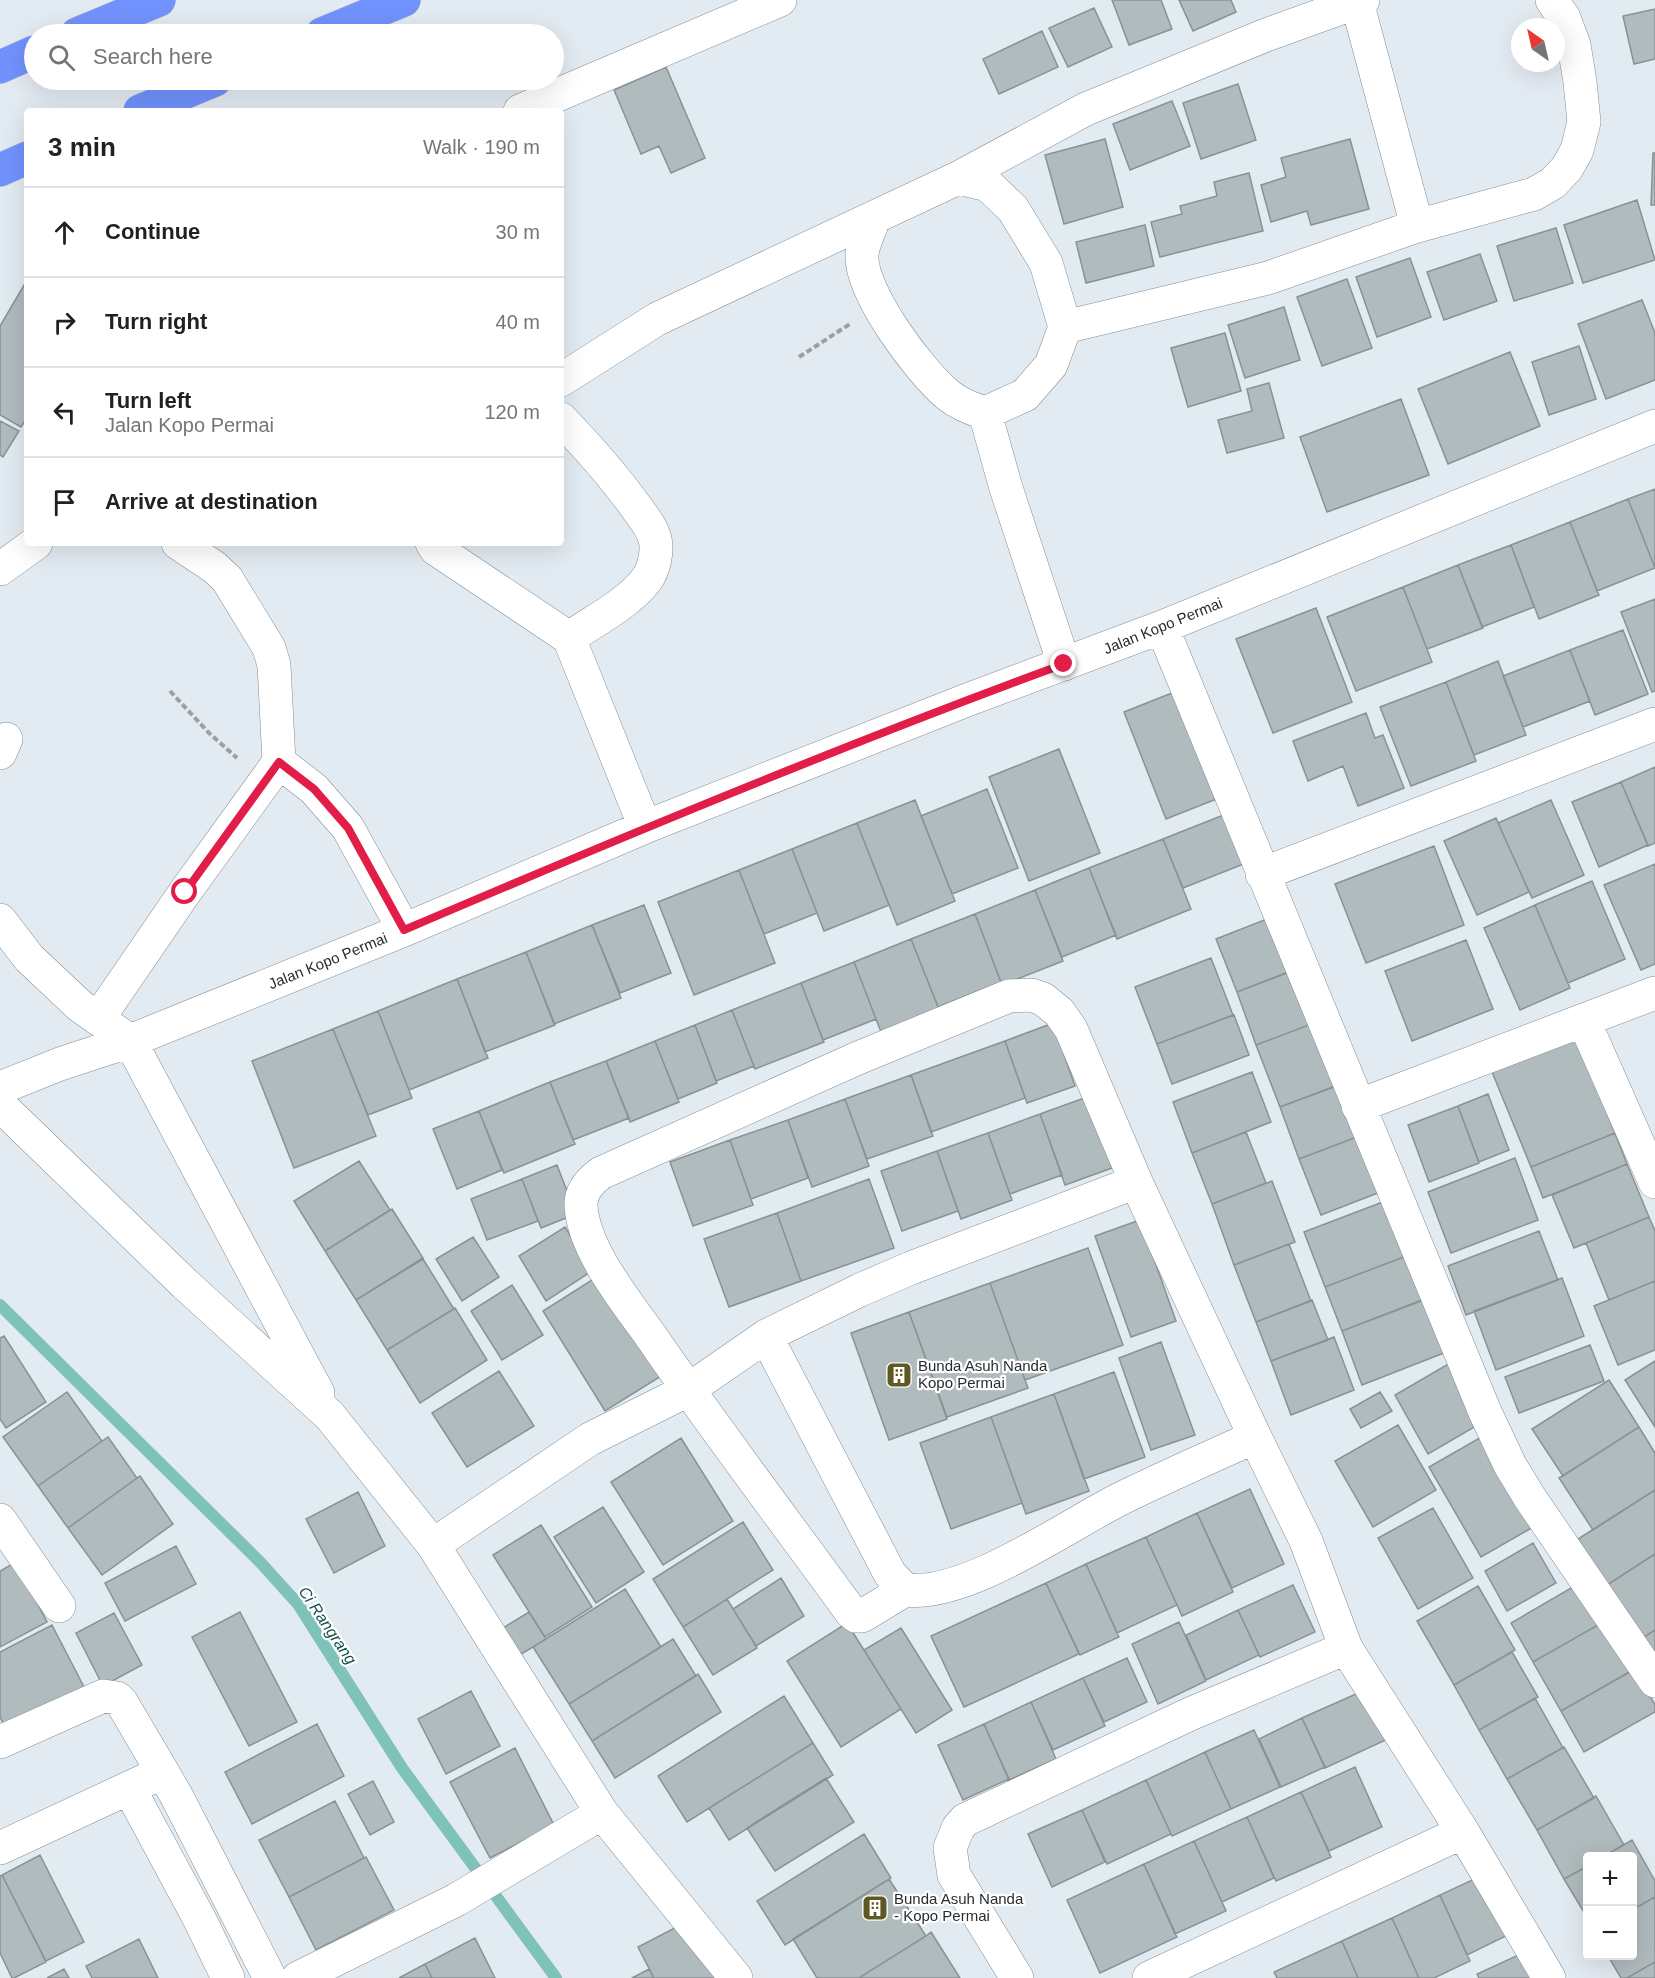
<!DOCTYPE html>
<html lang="en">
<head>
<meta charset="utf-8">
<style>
	body { margin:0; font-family:Helvetica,sans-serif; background:#f6f6f6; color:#202124 }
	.controls { position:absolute; right:18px; bottom:18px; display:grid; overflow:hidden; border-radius:6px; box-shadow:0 6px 24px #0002 }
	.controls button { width:54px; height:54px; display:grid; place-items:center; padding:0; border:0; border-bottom:2px solid #e0e0e0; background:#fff; color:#202124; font:30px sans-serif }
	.compass { position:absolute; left:1511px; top:18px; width:54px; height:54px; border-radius:50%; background:#fff; box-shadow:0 6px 24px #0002; rotate:326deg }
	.stop { position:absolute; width:18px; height:18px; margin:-14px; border:4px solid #e11d48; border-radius:50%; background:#fff }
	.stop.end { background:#e11d48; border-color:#fff; box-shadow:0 2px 6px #0008 }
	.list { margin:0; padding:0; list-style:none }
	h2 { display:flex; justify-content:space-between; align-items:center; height:78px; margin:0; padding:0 24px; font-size:26px }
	h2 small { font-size:20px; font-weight:400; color:#757577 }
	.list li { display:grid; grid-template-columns:39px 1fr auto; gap:18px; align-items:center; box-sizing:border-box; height:90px; padding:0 24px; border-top:2px solid #e0e0e0 }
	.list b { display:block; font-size:22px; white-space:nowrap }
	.list p { margin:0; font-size:20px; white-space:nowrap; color:#757577 }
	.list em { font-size:20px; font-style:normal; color:#757577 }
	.icon { flex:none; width:33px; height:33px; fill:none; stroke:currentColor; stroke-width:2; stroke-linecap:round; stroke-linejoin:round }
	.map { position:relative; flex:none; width:1655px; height:1978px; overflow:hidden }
	.search { position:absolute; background:#fff; box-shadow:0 6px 24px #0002; left:24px; top:24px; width:540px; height:66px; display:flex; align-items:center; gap:15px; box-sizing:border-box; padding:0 21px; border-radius:33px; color:#757577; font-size:22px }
	.panel { position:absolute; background:#fff; box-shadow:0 6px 24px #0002; left:24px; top:108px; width:540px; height:438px; border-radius:6px }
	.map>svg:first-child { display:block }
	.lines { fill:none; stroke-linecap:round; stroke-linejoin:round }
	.stream { stroke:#7fc2b9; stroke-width:12 }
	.building { fill:#b0bbbe; stroke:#889295; stroke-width:1.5 }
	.minor-casing { stroke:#858d93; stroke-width:34 }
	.highway-casing { stroke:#c7c8c9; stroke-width:34 }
	.path { stroke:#9aa0a5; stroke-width:4; stroke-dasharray:6 3; stroke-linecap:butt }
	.minor { stroke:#fff; stroke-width:33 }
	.highway { stroke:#7192fd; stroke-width:33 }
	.route { stroke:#e11d48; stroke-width:8 }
	.labels { text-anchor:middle; stroke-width:4.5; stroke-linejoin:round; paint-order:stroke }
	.street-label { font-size:15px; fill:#292c2e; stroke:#fff }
	.poi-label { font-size:15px; fill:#292c2e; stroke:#fff; text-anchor:start }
	.water-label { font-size:16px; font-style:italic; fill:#16504a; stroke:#fff }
</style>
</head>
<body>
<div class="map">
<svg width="1655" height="1978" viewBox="0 0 1655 1978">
	<rect width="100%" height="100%" fill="#e3ebf2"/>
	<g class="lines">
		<path class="stream" d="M0 1305 260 1562 298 1604 402 1768 556 1978"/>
	</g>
	<path class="building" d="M1112 0H1161L1172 29 1129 45Z
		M1179 0H1231L1236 12 1193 31Z
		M1094 8 1112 47 1068 67 1049 28Z
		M1655 9V59L1634 64 1623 16Z
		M1042 31 1058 67 999 94 983 59Z
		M666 67 705 158 671 173 659 146 641 154 614 90Z
		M1238 84 1256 140 1201 159 1183 103Z
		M1172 101 1190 146 1130 170 1113 124Z
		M1105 139 1123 207 1064 224 1045 155Z
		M1350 139 1369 209 1311 225 1307 211 1271 222 1261 185 1286 177 1281 158Z
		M1653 153H1655V205H1651Z
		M1249 173 1263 231 1160 257 1151 222 1182 214 1180 206 1217 196 1214 182Z
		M1637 200 1655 260 1583 283 1564 225Z
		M1145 225 1154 266 1086 283 1076 242Z
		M1556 228 1573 283 1514 301 1497 246Z
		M1480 254 1497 301 1444 320 1427 272Z
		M1410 258 1431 317 1377 337 1356 277Z
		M1347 279 1372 348 1322 366 1297 297Z
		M27 280V418L21 427 0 415V326Z
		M1642 300 1655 333V380L1606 399 1578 324Z
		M1284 307 1300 360 1245 378 1228 325Z
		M1225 333 1241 391 1188 407 1171 348Z
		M1579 346 1596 399 1549 415 1532 362Z
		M1510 352 1540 426 1448 464 1418 389Z
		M1269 383 1284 438 1227 453 1218 420 1252 411 1247 389Z
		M1401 399 1429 475 1327 512 1300 437Z
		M0 421 19 431 3 457 0 455Z
		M1655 489V568L1628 499Z
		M1628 499 1655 568 1597 591 1570 522Z
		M1570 522 1599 595 1539 619 1511 545Z
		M1511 545 1534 607 1482 627 1458 565Z
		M1458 565 1483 628 1427 649 1403 587Z
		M1403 587 1432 662 1356 691 1327 617Z
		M1655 599V691L1652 692 1621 612Z
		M1316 608 1352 702 1273 733 1236 639Z
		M1623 630 1648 694 1595 715 1570 650Z
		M1570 650 1590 701 1523 727 1503 676Z
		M1498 661 1526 735 1474 755 1446 682Z
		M1446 682 1476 761 1411 786 1380 707Z
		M1182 689 1224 796 1166 819 1124 712Z
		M1366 713 1375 738 1383 735 1404 788 1358 806 1343 766 1308 781 1293 741Z
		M1059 749 1100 853 1029 881 989 777Z
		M1655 767V843L1648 846 1621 782Z
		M1621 782 1648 845 1599 867 1572 802Z
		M987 789 1018 868 952 894 921 816Z
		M915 800 955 901 897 925 857 823Z
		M1551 800 1584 875 1532 898 1498 823Z
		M1226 814 1246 863 1183 888 1163 839Z
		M1496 818 1529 892 1477 915 1444 841Z
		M857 823 889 905 824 931 792 849Z
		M1163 839 1191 909 1117 939 1089 868Z
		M1434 846 1464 925 1366 963 1335 884Z
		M792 849 817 913 764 934 739 870Z
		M1655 864V964L1641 970 1604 885Z
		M1089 868 1116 935 1062 957 1035 890Z
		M739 870 775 963 694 995 658 902Z
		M1592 881 1625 959 1568 983 1535 905Z
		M1035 890 1063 961 1002 985 975 914Z
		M644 905 671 973 620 993 592 925Z
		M1535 905 1570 988 1520 1010 1484 928Z
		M975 914 1001 982 938 1007 911 939Z
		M1272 917 1292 971 1237 992 1216 939Z
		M592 925 621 998 554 1024 526 952Z
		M911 939 939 1009 881 1032 854 962Z
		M1466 940 1493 1009 1412 1041 1385 971Z
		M526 952 555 1025 485 1052 457 979Z
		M1211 958 1233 1015 1157 1044 1135 987Z
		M854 962 876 1019 823 1040 801 983Z
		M1293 970 1314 1023 1256 1045 1237 992Z
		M457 979 488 1058 409 1090 378 1011Z
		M801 983 824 1042 755 1069 732 1010Z
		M732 1010 754 1066 716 1081 695 1025Z
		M378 1011 412 1098 368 1115 333 1029Z
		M1234 1015 1249 1055 1172 1084 1157 1044Z
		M1053 1023 1075 1086 1027 1103 1005 1041Z
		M1314 1023 1338 1085 1280 1107 1256 1045Z
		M695 1025 717 1083 678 1099 655 1041Z
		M333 1029 376 1136 294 1168 252 1061Z
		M1576 1037 1615 1133 1531 1167 1492 1072Z
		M655 1041 679 1102 630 1122 606 1061Z
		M1005 1041 1025 1098 931 1132 911 1075Z
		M606 1061 629 1118 573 1140 550 1082Z
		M1252 1072 1271 1122 1192 1153 1173 1102Z
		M911 1075 933 1136 867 1159 845 1099Z
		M550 1082 575 1144 504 1173 479 1111Z
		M1342 1084 1362 1135 1299 1159 1280 1107Z
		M1488 1094 1509 1150 1479 1162 1458 1106Z
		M1087 1097 1112 1168 1065 1185 1040 1114Z
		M845 1099 869 1166 812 1187 788 1120Z
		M1458 1106 1479 1163 1429 1182 1408 1125Z
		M479 1111 502 1170 457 1189 433 1129Z
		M1040 1114 1062 1175 1010 1194 988 1133Z
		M788 1120 808 1178 751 1199 730 1140Z
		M1246 1132 1266 1183 1212 1204 1192 1153Z
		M988 1133 1012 1200 961 1219 937 1151Z
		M1615 1133 1627 1164 1543 1198 1531 1167Z
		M1362 1135 1383 1191 1321 1215 1299 1159Z
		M730 1140 753 1205 693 1226 670 1162Z
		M937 1151 958 1211 902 1231 881 1171Z
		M1515 1158 1538 1220 1451 1253 1428 1192Z
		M359 1161 390 1210 325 1251 294 1201Z
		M1627 1164 1649 1217 1574 1248 1552 1195Z
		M557 1165 576 1214 541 1228 522 1179Z
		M522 1179 538 1221 487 1240 471 1199Z
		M869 1179 894 1248 801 1281 777 1213Z
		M1272 1181 1295 1242 1234 1265 1212 1204Z
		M1388 1200 1409 1255 1325 1287 1304 1232Z
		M392 1209 423 1258 356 1300 325 1251Z
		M777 1213 801 1281 729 1307 704 1239Z
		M1649 1217 1655 1231V1281L1609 1300 1586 1243Z
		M1140 1220 1176 1321 1131 1337 1095 1236Z
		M565 1227 592 1271 546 1301 519 1256Z
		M1539 1231 1558 1280 1466 1315 1448 1266Z
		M473 1237 499 1277 462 1301 436 1259Z
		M1289 1244 1311 1301 1256 1322 1234 1265Z
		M1088 1248 1123 1345 1025 1380 990 1283Z
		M1409 1255 1427 1298 1342 1331 1325 1287Z
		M423 1259 454 1309 387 1350 356 1300Z
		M603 1273 666 1373 605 1411 543 1311Z
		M1562 1278 1584 1336 1496 1370 1474 1311Z
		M1655 1281V1350L1618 1365 1594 1306Z
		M990 1283 1028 1388 947 1417 909 1312Z
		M512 1285 543 1335 502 1360 471 1311Z
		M1429 1298 1449 1351 1362 1385 1342 1331Z
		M1312 1300 1328 1340 1271 1361 1256 1322Z
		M455 1308 487 1360 420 1403 387 1350Z
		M909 1312 947 1419 889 1440 851 1333Z
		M4 1336 46 1402 6 1428 0 1419V1338Z
		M1334 1337 1354 1390 1291 1415 1271 1361Z
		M1161 1342 1195 1435 1151 1450 1119 1358Z
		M1590 1345 1604 1381 1519 1413 1505 1377Z
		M1655 1361V1427L1625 1380Z
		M1450 1363 1483 1422 1428 1454 1395 1395Z
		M499 1371 534 1426 467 1467 432 1413Z
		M1114 1372 1145 1457 1084 1479 1054 1394Z
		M1609 1380 1639 1427 1563 1476 1532 1429Z
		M67 1392 102 1441 38 1486 3 1437Z
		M1380 1392 1392 1411 1361 1428 1350 1409Z
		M1054 1394 1089 1491 1026 1514 991 1417Z
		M991 1417 1022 1503 951 1529 920 1443Z
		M1398 1425 1436 1490 1373 1527 1335 1461Z
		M1639 1427 1655 1453V1490L1593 1530 1559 1478Z
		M1483 1436 1535 1526 1481 1557 1429 1467Z
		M108 1437 137 1478 68 1528 38 1486Z
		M681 1438 733 1521 663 1565 611 1482Z
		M140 1476 173 1524 102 1575 68 1528Z
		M1250 1489 1284 1564 1232 1588 1197 1513Z
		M1655 1490V1554L1607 1585 1578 1539Z
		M358 1492 385 1546 334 1573 306 1519Z
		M603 1507 644 1572 596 1603 554 1537Z
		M1433 1508 1473 1578 1418 1609 1378 1538Z
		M1197 1513 1233 1592 1182 1616 1146 1537Z
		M743 1522 773 1570 683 1627 653 1579Z
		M541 1525 592 1607 545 1637 493 1555Z
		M1146 1537 1177 1605 1117 1633 1086 1564Z
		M1533 1543 1556 1583 1507 1611 1485 1571Z
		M176 1546 196 1584 125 1621 105 1583Z
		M1655 1554V1630L1638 1641 1604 1587Z
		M16 1562 47 1622 0 1647V1571Z
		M1086 1564 1119 1637 1080 1655 1046 1583Z
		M781 1578 804 1616 756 1646 733 1609Z
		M1046 1583 1079 1654 964 1707 931 1636Z
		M1578 1584 1600 1624 1533 1662 1511 1623Z
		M1293 1585 1315 1632 1260 1657 1238 1610Z
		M1478 1586 1515 1650 1454 1685 1417 1621Z
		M625 1589 661 1647 569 1704 533 1647Z
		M727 1599 757 1648 713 1675 683 1627Z
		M1238 1610 1259 1655 1206 1680 1186 1635Z
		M240 1612 297 1722 249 1746 192 1637Z
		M529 1612 546 1639 515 1658 498 1631Z
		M114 1613 142 1665 103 1686 76 1633Z
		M1179 1622 1206 1681 1158 1704 1132 1644Z
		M1603 1622 1631 1671 1561 1711 1533 1662Z
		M847 1623 901 1709 841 1747 787 1661Z
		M52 1625 84 1687 5 1727 0 1717V1652Z
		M901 1628 952 1710 916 1733 864 1650Z
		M1655 1630V1670L1637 1642Z
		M673 1639 696 1676 592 1741 569 1704Z
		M1512 1652 1538 1697 1479 1730 1454 1685Z
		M1127 1658 1147 1702 1104 1722 1083 1678Z
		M1635 1669 1655 1705V1712L1584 1752 1561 1711Z
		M698 1674 721 1712 615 1778 592 1741Z
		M1083 1678 1105 1726 1053 1750 1031 1702Z
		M1365 1690 1388 1739 1325 1768 1302 1718Z
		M471 1691 500 1746 446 1774 418 1719Z
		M784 1696 813 1743 687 1822 658 1776Z
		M1535 1698 1563 1748 1507 1779 1479 1730Z
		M1031 1702 1056 1759 1009 1780 984 1724Z
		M1302 1718 1325 1767 1281 1787 1259 1739Z
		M317 1724 344 1776 252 1824 225 1772Z
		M984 1724 1009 1779 963 1800 938 1745Z
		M1254 1730 1280 1787 1231 1809 1205 1752Z
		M813 1743 833 1775 729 1840 709 1808Z
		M1564 1747 1594 1798 1537 1830 1507 1779Z
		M515 1748 554 1825 490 1858 450 1782Z
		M1205 1752 1231 1809 1172 1836 1146 1780Z
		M1355 1767 1382 1827 1329 1851 1301 1792Z
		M826 1778 854 1822 775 1871 747 1828Z
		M1146 1780 1171 1834 1107 1864 1082 1810Z
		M373 1781 394 1822 370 1835 348 1794Z
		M1301 1792 1331 1857 1276 1881 1247 1817Z
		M1596 1796 1624 1845 1604 1856H1588V1866L1564 1879 1537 1830Z
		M335 1801 364 1858 289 1897 259 1840Z
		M1082 1810 1105 1862 1052 1887 1028 1834Z
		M1247 1817 1274 1878 1222 1902 1194 1841Z
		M864 1834 891 1878 785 1945 757 1901Z
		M1632 1840 1655 1881V1897L1632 1910V1856H1604Z
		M1194 1841 1226 1911 1175 1934 1144 1864Z
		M40 1855 84 1942 46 1961 2 1875Z
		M366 1857 394 1910 316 1950 289 1897Z
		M1144 1864 1177 1937 1100 1973 1067 1900Z
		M1588 1866V1919L1564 1879Z
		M2 1875 46 1962 14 1978H12L0 1953V1876Z
		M1481 1876 1508 1935 1467 1955 1440 1895Z
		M889 1879 926 1936 859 1978H817L793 1939Z
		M1440 1895 1470 1961 1434 1978H1419L1392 1918Z
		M1655 1897V1962L1627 1978H1621L1608 1956H1632V1910Z
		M1392 1918 1419 1978H1358L1342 1941Z
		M688 1921 718 1978H654L638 1947Z
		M931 1932 960 1978H859L926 1936Z
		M475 1938 495 1978H432L425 1964Z
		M139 1939 158 1978H92L86 1966Z
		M1342 1941 1358 1978H1277L1274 1972Z
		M1525 1952 1537 1978H1479L1477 1974Z
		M1655 1962V1978H1627Z
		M425 1964 432 1978H399Z
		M64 1969 69 1978H47Z
		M649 1969 654 1978H632Z"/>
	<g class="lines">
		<g class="minor-casing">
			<path id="minor" d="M1357 2 1417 226
				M520 111 780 0
				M874 219C870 230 863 243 862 254 859 291 920 372 948 395 959 404 972 409 985 413L1025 395 1051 365 1065 327 1046 263 1013 209 988 185 958 178
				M1065 327 1268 278 1417 226 1534 194 1553 183 1567 168 1577 150 1584 122 1580 82 1574 45 1564 18 1552 0
				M561 380 657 319 958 178 1086 109 1266 35 1363 0
				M985 413 1006 488 1064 664
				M561 419C588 447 613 475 636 507 643 517 652 527 655 539 658 551 654 569 647 579 628 604 595 620 569 638
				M178 543 214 567 227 579 269 648 274 665 279 762
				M432 543 436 549 569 638 645 827
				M0 569 36 543
				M1162 627 1485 1412 1510 1465 1530 1498 1655 1681
				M0 753 6 739
				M1262 874 1655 724
				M0 920 29 958 80 1006 130 1041 318 1393
				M98 1019 185 892 279 762 314 789 348 828 404 930
				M1584 1021 1655 1182
				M0 1088 60 1064 130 1041 404 930 645 827 967 700 1162 627 1655 426
				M0 1105 185 1284 330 1416 433 1545 602 1813 736 1978
				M1358 1106 1655 993
				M766 1336 890 1574 905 1590C966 1598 1066 1526 1122 1498 1165 1477 1210 1457 1255 1437
				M0 1520 59 1606
				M433 1545 590 1439 688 1390 766 1336 860 1290 911 1268 1136 1182
				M905 1590 862 1616H856L851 1612C787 1524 721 1437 659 1348 633 1309 584 1254 581 1206 580 1191 590 1181 601 1173L858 1058 1009 996 1031 995 1043 999 1059 1012 1071 1029 1136 1182 1255 1437 1306 1541 1346 1648 1463 1832 1549 1978
				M0 1742 103 1696 117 1698 122 1703 176 1795 270 1978
				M129 1788 200 1920 228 1978
				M0 1848 148 1779
				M298 1978 456 1900 602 1813
				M1017 1978 954 1875 950 1848 958 1828 965 1820 1190 1714 1346 1648
				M1149 1978 1463 1832"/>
		</g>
		<g class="highway-casing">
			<path id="highway" d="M77 34 159 0
				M322 34 404 0
				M0 67 34 52
				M140 111 215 80
				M0 170 27 158"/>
		</g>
		<path class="path" d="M799 357 850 324
			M170 691 209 733 237 758"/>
		<use href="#minor" class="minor"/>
		<use href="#highway" class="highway"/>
	</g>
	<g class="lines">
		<path class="route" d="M185 892 279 762 314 789 348 828 404 930C622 837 841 746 1064 664"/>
	</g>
	<defs>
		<g id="building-square" transform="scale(1.35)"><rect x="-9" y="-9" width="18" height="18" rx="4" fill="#5f5824" stroke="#fff"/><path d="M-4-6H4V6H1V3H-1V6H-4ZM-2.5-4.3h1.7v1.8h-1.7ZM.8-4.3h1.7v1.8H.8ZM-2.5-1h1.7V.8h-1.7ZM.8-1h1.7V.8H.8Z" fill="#fff"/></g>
	</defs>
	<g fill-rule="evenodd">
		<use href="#building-square" x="899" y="1375"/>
		<use href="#building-square" x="875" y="1908"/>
	</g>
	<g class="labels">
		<g class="street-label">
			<text transform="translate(1163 626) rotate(-22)" y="5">Jalan Kopo Permai</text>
			<text transform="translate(328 961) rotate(-22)" y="5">Jalan Kopo Permai</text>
		</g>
		<g class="poi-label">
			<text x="918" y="1371">Bunda Asuh Nanda<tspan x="918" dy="17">Kopo Permai</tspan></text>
			<text x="894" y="1904">Bunda Asuh Nanda<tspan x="894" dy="17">- Kopo Permai</tspan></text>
		</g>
		<g class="water-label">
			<text transform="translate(328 1625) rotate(56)" y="6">Ci Rangrang</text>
		</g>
	</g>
</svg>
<div class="controls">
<button>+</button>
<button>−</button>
</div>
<svg class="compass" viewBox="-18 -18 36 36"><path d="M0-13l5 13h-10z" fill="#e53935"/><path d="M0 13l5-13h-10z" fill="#757577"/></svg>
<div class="stop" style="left:185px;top:892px"></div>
<div class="stop end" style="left:1064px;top:664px"></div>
<div class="search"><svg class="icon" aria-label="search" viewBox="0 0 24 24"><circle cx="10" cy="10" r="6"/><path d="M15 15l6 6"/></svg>Search here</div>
<section class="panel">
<h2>3 min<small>Walk · 190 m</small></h2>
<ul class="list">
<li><svg class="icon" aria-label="ahead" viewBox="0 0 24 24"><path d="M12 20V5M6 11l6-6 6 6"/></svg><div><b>Continue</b></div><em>30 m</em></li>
<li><svg class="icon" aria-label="right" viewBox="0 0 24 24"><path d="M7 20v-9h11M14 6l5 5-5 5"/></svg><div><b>Turn right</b></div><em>40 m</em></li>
<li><svg class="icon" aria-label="left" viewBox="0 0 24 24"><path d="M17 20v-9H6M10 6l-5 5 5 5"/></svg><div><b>Turn left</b><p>Jalan Kopo Permai</p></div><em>120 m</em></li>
<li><svg class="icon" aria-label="arrive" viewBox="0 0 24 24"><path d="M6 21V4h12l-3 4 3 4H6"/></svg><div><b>Arrive at destination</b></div></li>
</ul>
</section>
</div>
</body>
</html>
